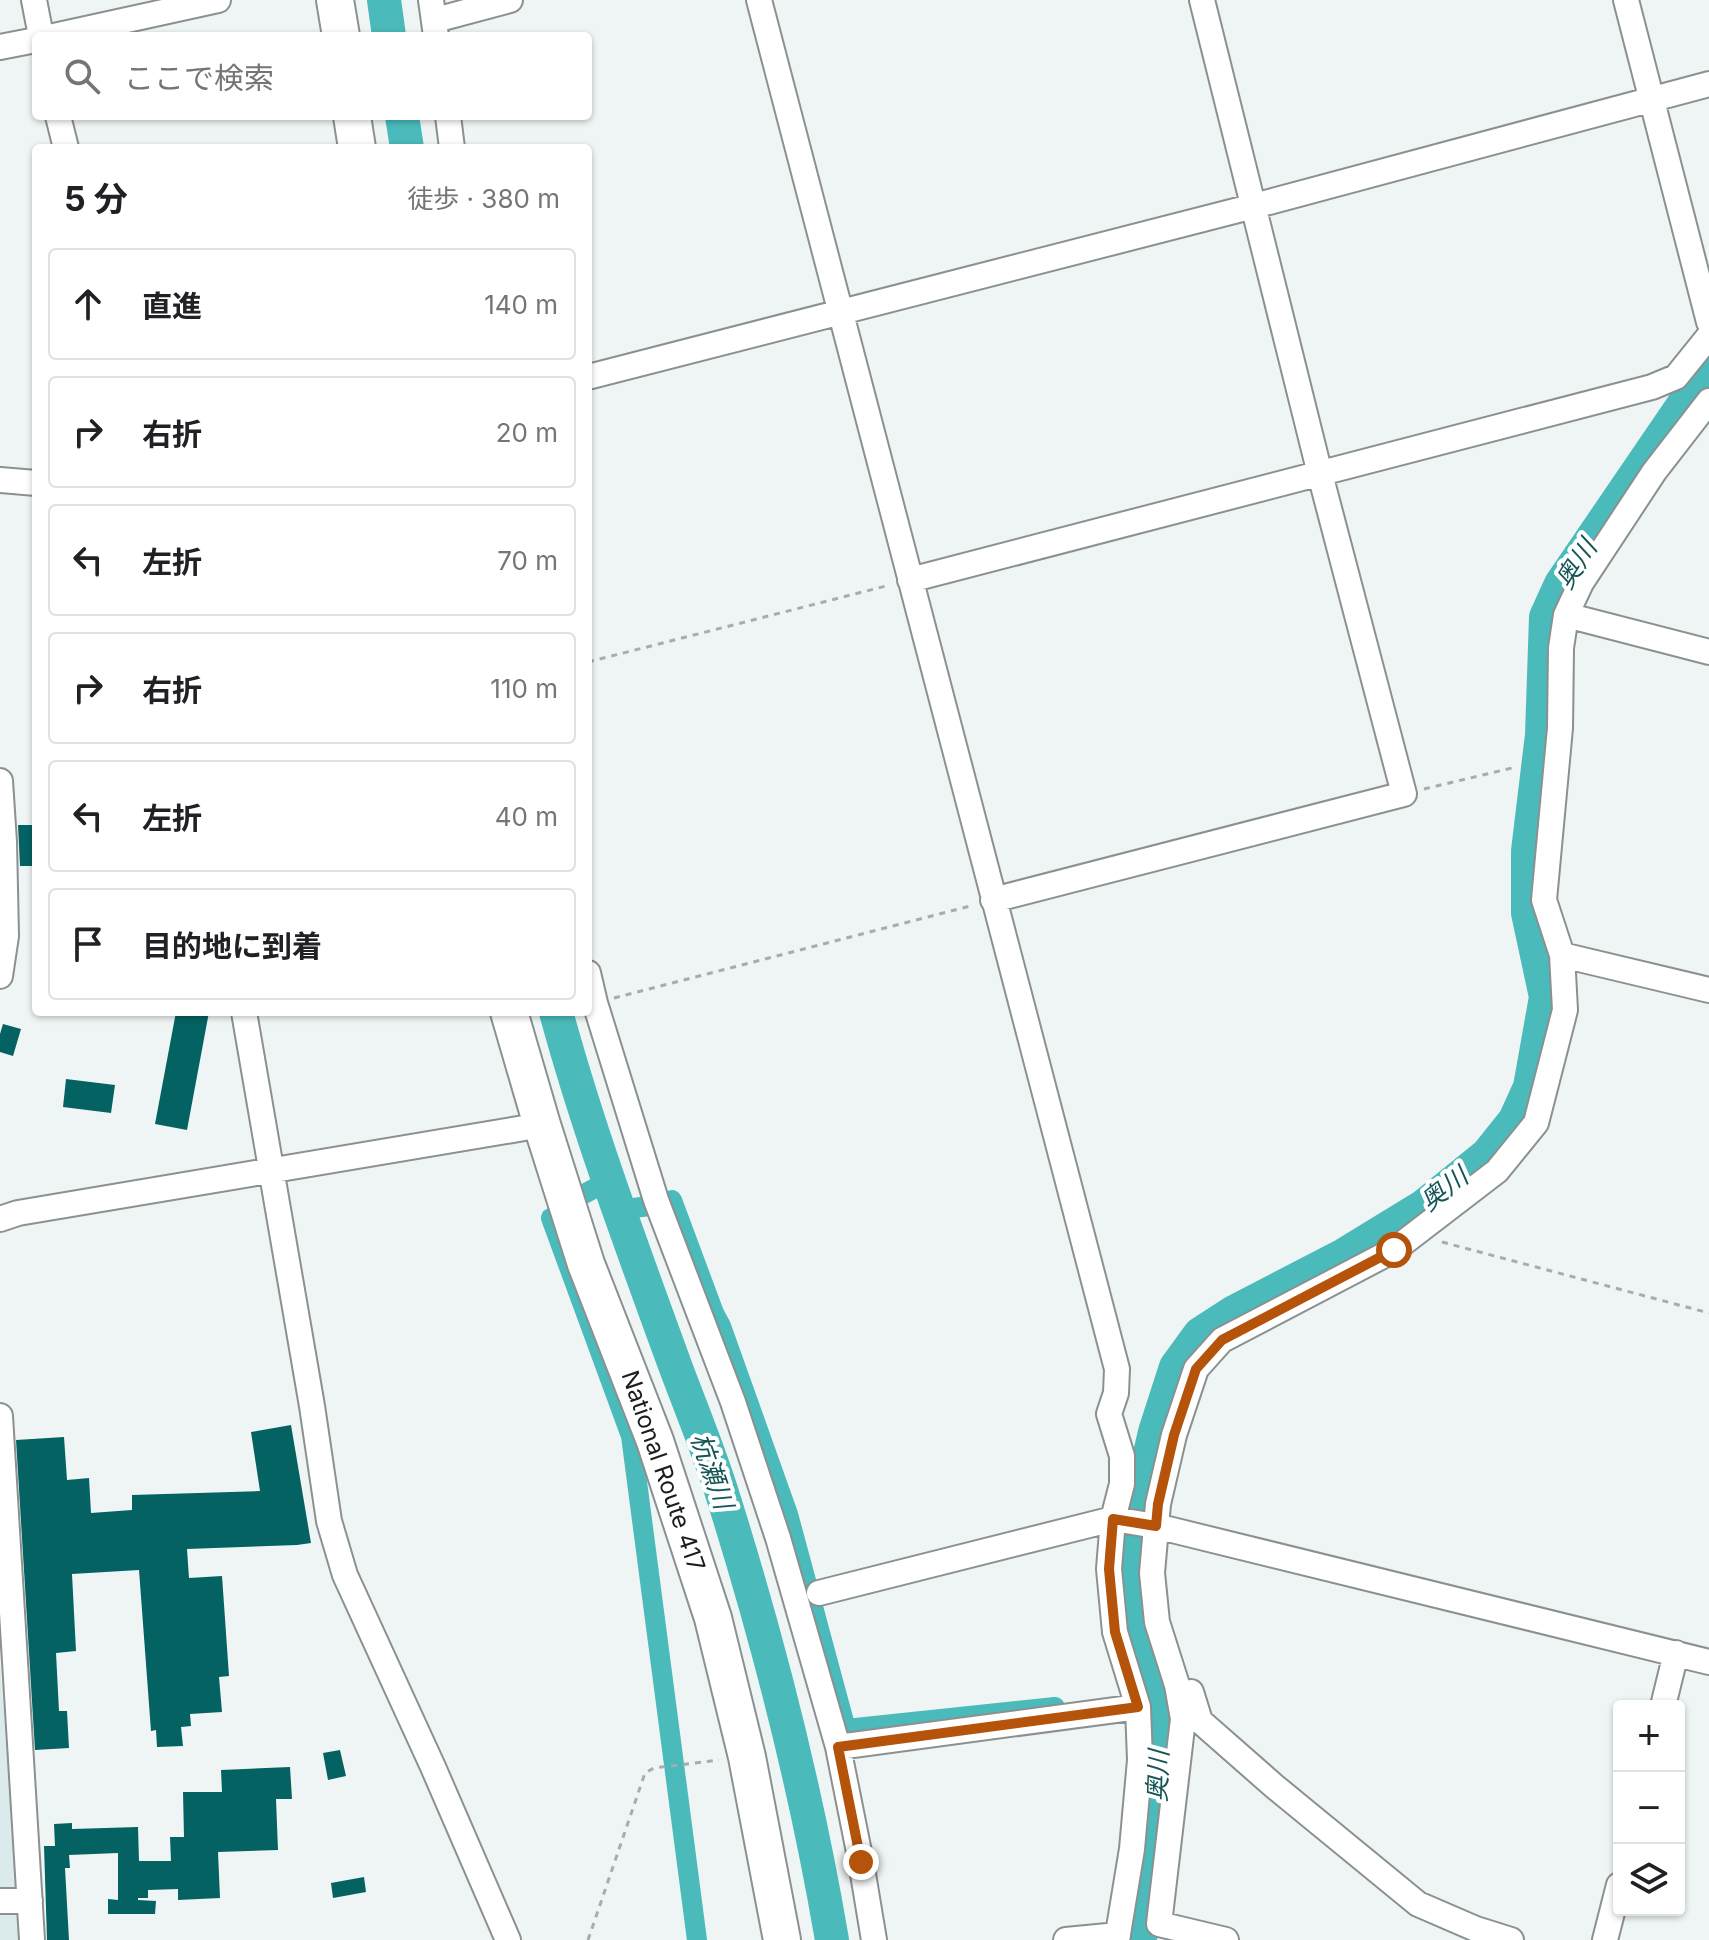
<!DOCTYPE html>
<html lang="ja">
<head>
<meta charset="utf-8">
<style>
	body { margin:0; font-family:Inter,"Noto Sans JP",sans-serif; background:#f6f6f6; color:#202124 }
	.controls { position:absolute; right:24px; bottom:24px; display:grid; overflow:hidden; border-radius:8px; box-shadow:0 2px 6px #0004 }
	.controls button { width:72px; height:72px; display:grid; place-items:center; padding:0; border:0; border-bottom:2px solid #e0e0e0; background:#fff; color:#202124; font:40px sans-serif }
	.stop { position:absolute; width:24px; height:24px; margin:-18px; border:6px solid #b45309; border-radius:50%; background:#fff }
	.stop.end { background:#b45309; border-color:#fff; box-shadow:0 2px 8px #0008 }
	.list { margin:0; padding:0; list-style:none }
	h2 { display:flex; justify-content:space-between; align-items:center; height:104px; margin:0; padding:0 32px; font-size:34px }
	h2 small { font-size:26px; font-weight:400; color:#757577 }
	.list li { display:grid; grid-template-columns:52px 1fr auto; gap:24px; align-items:center; box-sizing:border-box; height:112px; margin:0 16px 16px; padding:0 16px; border:2px solid #e0e0e0; border-radius:8px }
	.list b { display:block; font-size:30px; white-space:nowrap }
	.list em { font-size:26px; font-style:normal; color:#757577 }
	.icon { flex:none; width:44px; height:44px; fill:none; stroke:currentColor; stroke-width:2; stroke-linecap:round; stroke-linejoin:round }
	.map { position:relative; flex:none; width:1709px; height:1940px; overflow:hidden }
	.search { position:absolute; background:#fff; box-shadow:0 2px 6px #0004; left:32px; top:32px; width:560px; height:88px; display:flex; align-items:center; gap:20px; box-sizing:border-box; padding:0 28px; border-radius:8px; color:#757577; font-size:30px }
	.panel { position:absolute; background:#fff; box-shadow:0 2px 6px #0004; left:32px; top:144px; width:560px; height:872px; border-radius:8px }
	.map>svg:first-child { display:block }
	.built { fill:#dbeaea }
	.lines { fill:none; stroke-linecap:round; stroke-linejoin:round }
	.canal { stroke:#4ababa; stroke-width:20 }
	.river { stroke:#4ababa; stroke-width:34 }
	.building { fill:#056262 }
	.minor-casing { stroke:#8b9090; stroke-width:28 }
	.highway-casing { stroke:#8b9090; stroke-width:40 }
	.path { stroke:#a8acac; stroke-width:3; stroke-dasharray:6 6; stroke-linecap:butt }
	.minor { stroke:#fff; stroke-width:24 }
	.highway { stroke:#fff; stroke-width:36 }
	.route { stroke:#b45309; stroke-width:10 }
	.labels { text-anchor:middle; stroke-width:8; stroke-linejoin:round; paint-order:stroke }
	.street-label { font-size:24px; fill:#1c1e1e; stroke:#fff }
	.water-label { font-size:26px; font-style:italic; fill:#155555; stroke:#fff }
</style>
</head>
<body>
<div class="map">
<svg width="1709" height="1940" viewBox="0 0 1709 1940">
	<rect width="100%" height="100%" fill="#eff4f4"/>
	<path class="built" d="M0 1661 17 1889 20 1940H0Z"/>
	<g class="lines">
		<path class="canal" d="M584 1194 608 1181
			M672 1200 714 1313 721 1326 788 1514 846 1729 1055 1707
			M619 1210 649 1206
			M551 1218 631 1436 697 1940"/>
		<path class="river" d="M384 0 389 36
			M402 116 407 148
			M556 1012C589 1133 633 1250 676 1368 691 1408 707 1447 720 1487 767 1635 806 1787 832 1940
			M1140 1940 1161 1784 1160 1724 1138 1646 1127 1571 1136 1514 1155 1432 1176 1367 1200 1334 1234 1312 1344 1255 1424 1206 1487 1155 1515 1120 1530 1087 1546 997 1528 913V851L1542 735 1546 617 1561 584 1709 367"/>
	</g>
	<path class="building" d="M18 825H36V866H20Z
		M176 1012H209L187 1130 155 1124Z
		M3 1024 21 1029 13 1056 0 1052V1034Z
		M66 1079 115 1085 111 1113 63 1107Z
		M291 1425 311 1543 297 1545 187 1549 189 1578 222 1576 229 1676 219 1677 222 1712 190 1714 191 1726 181 1727 183 1746 157 1747 156 1730 151 1731 139 1570 72 1574 76 1651 56 1653 59 1711H67L69 1748 35 1750 16 1440 64 1437 67 1480 89 1478 91 1513 132 1510V1495L260 1491 251 1432Z
		M340 1750 346 1776 328 1780 323 1753Z
		M290 1767 292 1799H276L278 1850 218 1852 220 1898 178 1900V1889L148 1890V1898H138V1900L156 1901 155 1914H108V1899L118 1900V1853L69 1855 70 1868H65L69 1940H47L44 1846H55L54 1824 72 1823V1829L138 1827 139 1861H171L170 1837H184L183 1792H222L221 1770Z
		M364 1877 366 1892 333 1898 331 1883Z"/>
	<g class="lines">
		<g class="minor-casing">
			<path id="minor" d="M34 0 41 36
				M431 0 436 36
				M759 0 1117 1369 1116 1393 1109 1414 1122 1456V1484L1113 1519 1109 1569 1115 1632 1138 1707 1140 1760 1132 1849 1117 1940
				M1626 0 1709 322
				M443 18 510 0
				M54 36 218 0
				M0 47 36 40
				M58 116 66 148
				M448 116 452 148
				M588 377 1254 206 1709 84
				M1709 401 1654 472 1581 583 1566 615 1561 648 1560 728 1544 900 1562 955 1709 990
				M0 480 36 483
				M910 580 1652 387 1676 377 1709 336
				M1566 615 1709 652
				M0 781 4 842 6 936 0 976
				M993 900 1404 794 1320 474 1202 0
				M588 973 595 1003 656 1200 733 1402 778 1538 838 1747 861 1862 874 1940
				M244 1012 312 1406 329 1521 345 1575 433 1767 508 1940
				M0 1219 18 1213 542 1125
				M0 1416 32 1940
				M819 1593 1113 1519 1156 1526 1709 1662
				M1191 1692 1200 1721 1274 1786 1418 1904 1476 1929 1511 1940
				M1663 1706 1676 1653
				M838 1747 1138 1707
				M0 1901H30
				M1066 1940 1118 1935
				M1226 1940 1159 1924 1183 1719 1177 1685 1157 1622 1152 1573 1158 1504 1174 1435 1196 1369 1222 1340 1394 1250 1497 1171 1536 1123 1565 1010 1562 955
				M1605 1940 1619 1885"/>
		</g>
		<g class="highway-casing">
			<path id="highway" d="M335 0 341 36
				M352 116 357 148
				M509 1012 542 1125 586 1264 655 1441 713 1618 747 1757 782 1940"/>
		</g>
		<path class="path" d="M588 662 890 585
			M1424 789 1512 768
			M614 998 974 905
			M1442 1242 1709 1313
			M588 1940 645 1773 654 1768 719 1760"/>
		<use href="#minor" class="minor"/>
		<use href="#highway" class="highway"/>
	</g>
	<g class="lines">
		<path class="route" d="M861 1862 838 1747 1138 1707 1115 1632 1109 1569 1113 1519 1156 1526 1158 1504 1174 1435 1196 1369 1222 1340 1394 1250"/>
	</g>
	<g class="labels">
		<g class="street-label">
			<text transform="translate(663 1471) rotate(71)" y="8">National Route 417</text>
		</g>
		<g class="water-label">
			<text transform="translate(1576 564) rotate(-57)" y="9">奥川</text>
			<text transform="translate(1444 1189) rotate(-38)" y="9">奥川</text>
			<text transform="translate(712 1471) rotate(71)" y="9">杭瀬川</text>
			<text transform="translate(1158 1776) rotate(-88)" y="9">奥川</text>
		</g>
	</g>
</svg>
<div class="controls">
<button>+</button>
<button>−</button>
<button><svg class="icon" aria-label="layers" viewBox="0 0 24 24"><path d="M12 4l9 5-9 5-9-5zM3 14l9 5 9-5"/></svg></button>
</div>
<div class="stop" style="left:1394px;top:1250px"></div>
<div class="stop end" style="left:861px;top:1862px"></div>
<div class="search"><svg class="icon" aria-label="search" viewBox="0 0 24 24"><circle cx="10" cy="10" r="6"/><path d="M15 15l6 6"/></svg>ここで検索</div>
<section class="panel">
<h2>5 分<small>徒歩 · 380 m</small></h2>
<ul class="list">
<li><svg class="icon" aria-label="ahead" viewBox="0 0 24 24"><path d="M12 20V5M6 11l6-6 6 6"/></svg><div><b>直進</b></div><em>140 m</em></li>
<li><svg class="icon" aria-label="right" viewBox="0 0 24 24"><path d="M7 20v-9h11M14 6l5 5-5 5"/></svg><div><b>右折</b></div><em>20 m</em></li>
<li><svg class="icon" aria-label="left" viewBox="0 0 24 24"><path d="M17 20v-9H6M10 6l-5 5 5 5"/></svg><div><b>左折</b></div><em>70 m</em></li>
<li><svg class="icon" aria-label="right" viewBox="0 0 24 24"><path d="M7 20v-9h11M14 6l5 5-5 5"/></svg><div><b>右折</b></div><em>110 m</em></li>
<li><svg class="icon" aria-label="left" viewBox="0 0 24 24"><path d="M17 20v-9H6M10 6l-5 5 5 5"/></svg><div><b>左折</b></div><em>40 m</em></li>
<li><svg class="icon" aria-label="arrive" viewBox="0 0 24 24"><path d="M6 21V4h12l-3 4 3 4H6"/></svg><div><b>目的地に到着</b></div></li>
</ul>
</section>
</div>
</body>
</html>
